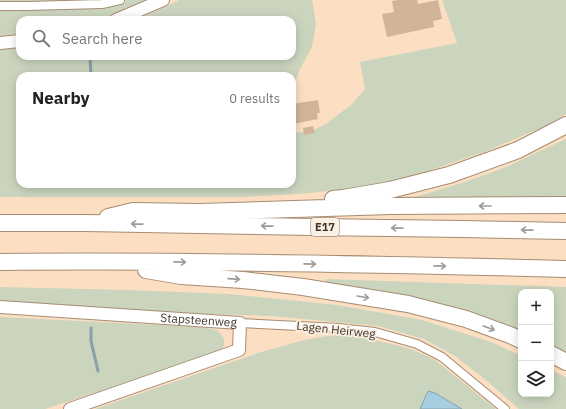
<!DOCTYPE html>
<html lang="en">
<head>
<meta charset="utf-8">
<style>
	body { margin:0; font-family:"IBM Plex Sans",sans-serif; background:#f2f2f2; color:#222 }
	.controls { position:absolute; right:12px; bottom:12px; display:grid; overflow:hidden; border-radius:8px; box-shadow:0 2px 10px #0003 }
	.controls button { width:36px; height:36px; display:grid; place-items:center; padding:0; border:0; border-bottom:1px solid #e0e0e0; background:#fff; color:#222; font:20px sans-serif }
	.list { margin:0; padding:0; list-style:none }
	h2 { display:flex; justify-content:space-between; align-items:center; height:52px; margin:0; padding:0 16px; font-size:17px }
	h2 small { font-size:13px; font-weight:400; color:#767676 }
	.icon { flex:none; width:22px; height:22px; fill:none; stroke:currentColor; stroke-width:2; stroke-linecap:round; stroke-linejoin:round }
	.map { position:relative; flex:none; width:566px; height:409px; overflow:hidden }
	.search { position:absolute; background:#fff; box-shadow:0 2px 10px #0003; left:16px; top:16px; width:280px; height:44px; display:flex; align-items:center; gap:10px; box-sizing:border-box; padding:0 14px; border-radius:12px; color:#767676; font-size:15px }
	.panel { position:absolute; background:#fff; box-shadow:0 2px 10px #0003; left:16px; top:72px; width:280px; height:116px; border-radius:12px }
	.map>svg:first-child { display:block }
	.green { fill:#cbd5be }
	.water { fill:#a7cde0; stroke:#88a0aa }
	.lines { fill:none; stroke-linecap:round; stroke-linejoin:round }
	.stream { stroke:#88a0aa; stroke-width:3 }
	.building { fill:#d1b599 }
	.street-casing { stroke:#a78c72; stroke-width:10 }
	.secondary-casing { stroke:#a78c72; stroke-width:14 }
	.highway-casing { stroke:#a78c72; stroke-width:18 }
	.street { stroke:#fff; stroke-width:8 }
	.secondary { stroke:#fff; stroke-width:12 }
	.highway { stroke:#fff; stroke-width:16 }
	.oneway { stroke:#a09a95 }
	.labels { text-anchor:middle; stroke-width:3.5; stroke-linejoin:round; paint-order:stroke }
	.shield { fill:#fbf0e4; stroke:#796e62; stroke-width:1 }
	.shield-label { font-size:11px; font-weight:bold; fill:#41362b }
	.street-label { font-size:12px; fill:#41362b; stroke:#fbf0e4 }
</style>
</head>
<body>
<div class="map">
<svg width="566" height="409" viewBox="0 0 566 409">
	<rect width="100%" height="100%" fill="#fcdfc2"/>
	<path class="green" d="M0 0H106C96 2 86 0 75 1 50 2 25 4 0 2Z
		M127 0H150L111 16 94 20H20V34L0 36V9L119 3Z
		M179 0H312L316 24 312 47 300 69 292 89V76H20V184H292V133L312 131 327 123 351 105 365 89 360 62 457 43 442 0H566V114L548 125 484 152 405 179 353 188 311 193 242 197H0V49L20 48V56H292V20H135L161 9Z
		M566 139V198H411L465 182 506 167Z
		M326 279 566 287V353L551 345V292H521V332C500 323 479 315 458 308 415 296 370 289 326 283Z
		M0 287 129 290 229 294 337 305 422 320 494 343 521 356V394H551V370L566 377V409H519L487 381 455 356 424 339 378 326 272 316 148 312 0 303Z
		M0 317 200 327 217 330 224 338C225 347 223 350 215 354L45 409H0Z
		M340 334C371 340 407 344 435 360L496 409H462L435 393 428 391 420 409H95L261 352 304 340Z"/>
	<path class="water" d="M428 391 435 393 462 409H420Z"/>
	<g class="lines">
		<path class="stream" d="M90 56 91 76
			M91 328V341L98 371"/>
	</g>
	<path class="building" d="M398 0H417L418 4 438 0 442 19 433 21 434 27 387 37 382 14 394 12 392 1Z
		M318 100 320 113H317L318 119 293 124 292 104Z
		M313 126 315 133 304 135 303 128Z"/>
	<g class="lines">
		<g class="street-casing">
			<path id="street" d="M0 6H28L102 4 120 0
				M240 323 338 328 375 332 417 344 442 357 505 409"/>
		</g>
		<g class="secondary-casing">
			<g id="secondary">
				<path d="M116 20 163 0"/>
				<path d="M0 43 20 41"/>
				<path id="s1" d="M0 307 240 323 239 350 70 409"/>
			</g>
		</g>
		<g class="highway-casing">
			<path id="highway" d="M333 199 343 198 390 190 449 175 518 150 566 125
				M108 217 133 211 200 212 391 206 566 205
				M0 223H85L313 227 463 229 566 231
				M0 262C189 260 377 264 566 269
				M146 270 181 276 243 280 303 287 408 304 466 319 510 335 521 340
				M551 354 566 362"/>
		</g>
		<use href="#street" class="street"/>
		<use href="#secondary" class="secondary"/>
		<use href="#highway" class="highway"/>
	</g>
	<defs><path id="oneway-shaft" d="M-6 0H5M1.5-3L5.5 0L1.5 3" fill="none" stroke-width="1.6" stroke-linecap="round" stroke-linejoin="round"/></defs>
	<g class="oneway">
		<use href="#oneway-shaft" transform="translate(485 206) rotate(180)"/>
		<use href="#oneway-shaft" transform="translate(137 224) rotate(-179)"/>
		<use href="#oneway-shaft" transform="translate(267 226) rotate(-179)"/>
		<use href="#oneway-shaft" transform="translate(397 228) rotate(-179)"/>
		<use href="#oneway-shaft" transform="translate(527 230) rotate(-179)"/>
		<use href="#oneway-shaft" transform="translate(180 262) rotate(1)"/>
		<use href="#oneway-shaft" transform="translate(310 264) rotate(1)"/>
		<use href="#oneway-shaft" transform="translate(440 266) rotate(1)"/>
		<use href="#oneway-shaft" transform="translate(234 279) rotate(4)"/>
		<use href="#oneway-shaft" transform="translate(363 297) rotate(9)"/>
		<use href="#oneway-shaft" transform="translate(489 328) rotate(20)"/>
	</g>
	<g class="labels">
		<rect class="shield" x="311" y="218" width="28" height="18" rx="3"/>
		<g class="shield-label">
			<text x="325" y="231">E17</text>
		</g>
		<g class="street-label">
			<text dy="4" stroke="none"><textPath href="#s1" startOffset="199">Stapsteenweg</textPath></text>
			<text transform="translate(336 330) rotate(6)" y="4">Lagen Heirweg</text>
		</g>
	</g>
</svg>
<div class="controls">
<button>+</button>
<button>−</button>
<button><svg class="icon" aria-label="layers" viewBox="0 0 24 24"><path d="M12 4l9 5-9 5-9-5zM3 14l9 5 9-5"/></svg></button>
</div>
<div class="search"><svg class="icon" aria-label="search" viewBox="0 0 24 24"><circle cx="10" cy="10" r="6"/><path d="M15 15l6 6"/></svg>Search here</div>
<section class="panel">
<h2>Nearby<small>0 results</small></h2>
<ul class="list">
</ul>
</section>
</div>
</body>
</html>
